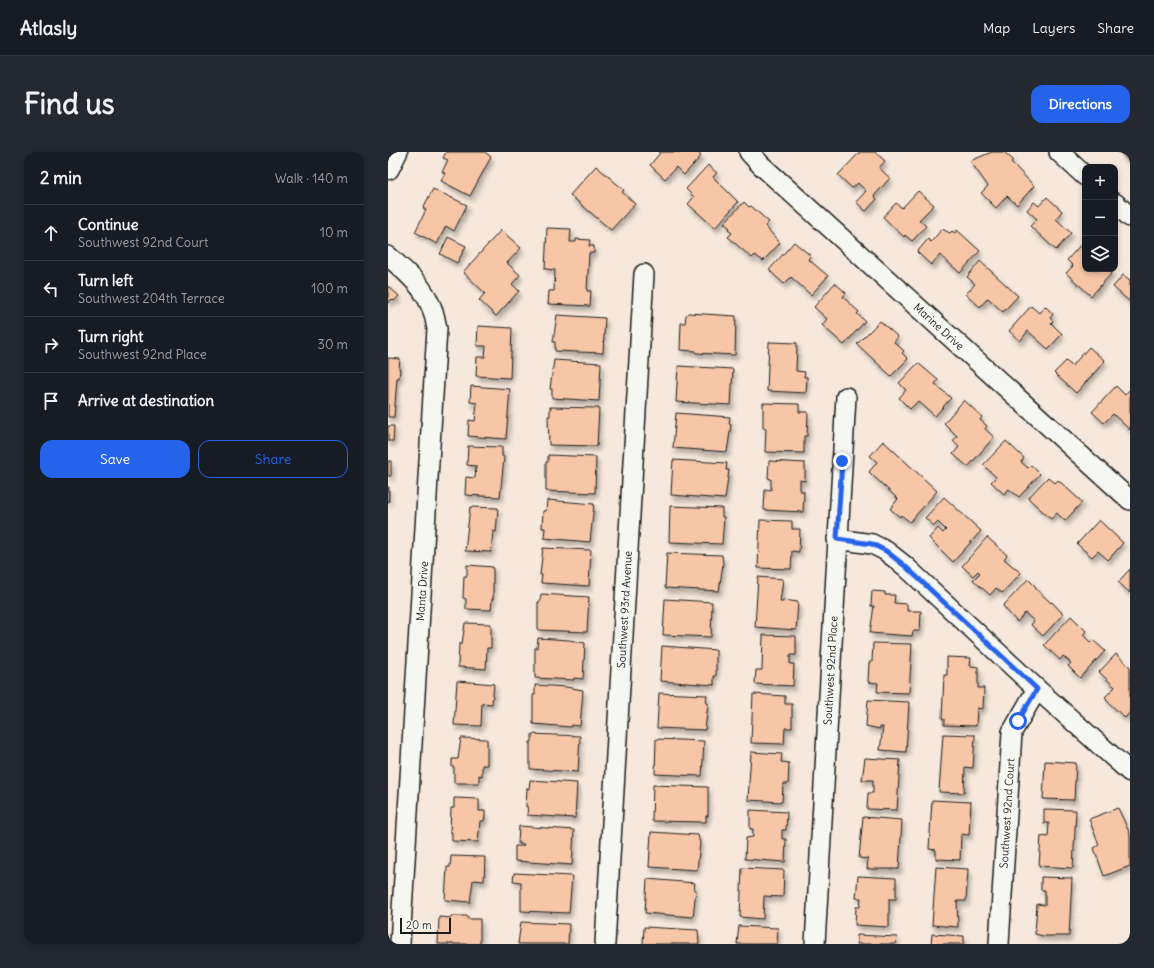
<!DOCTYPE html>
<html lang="en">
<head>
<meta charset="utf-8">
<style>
	body { margin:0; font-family:Delius,sans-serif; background:#242831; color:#f1f3f6 }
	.controls { position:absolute; right:12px; top:12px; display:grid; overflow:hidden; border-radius:8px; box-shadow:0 2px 6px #0003 }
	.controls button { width:36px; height:36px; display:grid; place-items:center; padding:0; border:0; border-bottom:1px solid #363941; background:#171b24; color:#f1f3f6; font:20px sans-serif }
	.scale { position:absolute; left:12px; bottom:10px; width:51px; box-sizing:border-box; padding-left:4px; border:2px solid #1c1c1c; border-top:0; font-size:11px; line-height:14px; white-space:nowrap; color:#1c1c1c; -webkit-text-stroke:3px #f6f6f2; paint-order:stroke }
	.stop { position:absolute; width:12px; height:12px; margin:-9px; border:3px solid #2563eb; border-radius:50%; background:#fff }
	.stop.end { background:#2563eb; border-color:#fff; box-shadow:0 1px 4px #0008 }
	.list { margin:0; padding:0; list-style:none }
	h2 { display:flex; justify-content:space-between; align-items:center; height:52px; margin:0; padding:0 16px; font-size:17px }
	h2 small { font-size:13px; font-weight:400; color:#9ea1a6 }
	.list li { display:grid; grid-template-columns:26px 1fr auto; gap:12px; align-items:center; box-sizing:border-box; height:56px; padding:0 16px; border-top:1px solid #363941 }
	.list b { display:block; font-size:15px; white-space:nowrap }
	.list p { margin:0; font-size:13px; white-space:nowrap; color:#9ea1a6 }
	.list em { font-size:13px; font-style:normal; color:#9ea1a6 }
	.actions { display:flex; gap:8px; padding:12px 16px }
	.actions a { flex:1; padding:9px 0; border:1px solid #2563eb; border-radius:12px; text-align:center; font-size:14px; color:#2563eb }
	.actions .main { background:#2563eb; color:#fff }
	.icon { flex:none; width:22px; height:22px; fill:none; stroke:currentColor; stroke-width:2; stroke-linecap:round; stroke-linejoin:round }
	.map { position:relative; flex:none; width:742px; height:792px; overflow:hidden; border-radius:12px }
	header { display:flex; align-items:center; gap:24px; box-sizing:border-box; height:56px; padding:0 20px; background:#171b24; border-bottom:1px solid #363941 }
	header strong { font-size:19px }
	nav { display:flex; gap:22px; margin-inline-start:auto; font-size:14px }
	.intro { display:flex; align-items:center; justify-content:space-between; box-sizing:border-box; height:96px; padding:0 24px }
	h1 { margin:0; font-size:28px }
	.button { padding:10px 18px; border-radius:12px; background:#2563eb; color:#fff; font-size:14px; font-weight:700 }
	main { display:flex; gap:24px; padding:0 24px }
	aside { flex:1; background:#171b24; border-radius:12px; box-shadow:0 2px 6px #0003 }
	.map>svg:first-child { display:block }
	.building { fill:#f7c6a7; stroke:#1c1c1c; filter:url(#shadow) }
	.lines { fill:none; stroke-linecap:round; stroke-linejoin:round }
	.street-casing { stroke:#1c1c1c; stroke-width:22 }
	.secondary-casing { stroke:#1c1c1c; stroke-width:25 }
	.street { stroke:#f6f6f2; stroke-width:19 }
	.secondary { stroke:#f6f6f2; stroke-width:22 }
	.route { stroke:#2563eb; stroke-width:5 }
	.labels { text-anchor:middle; stroke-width:3.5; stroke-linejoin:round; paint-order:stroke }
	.street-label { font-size:11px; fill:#1c1c1c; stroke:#f6f6f2 }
</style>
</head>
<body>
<header>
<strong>Atlasly</strong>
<nav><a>Map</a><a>Layers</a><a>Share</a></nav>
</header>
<div class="intro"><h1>Find us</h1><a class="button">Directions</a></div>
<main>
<aside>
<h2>2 min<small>Walk · 140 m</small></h2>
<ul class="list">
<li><svg class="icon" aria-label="ahead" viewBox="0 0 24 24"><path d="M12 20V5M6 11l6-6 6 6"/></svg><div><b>Continue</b><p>Southwest 92nd Court</p></div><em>10 m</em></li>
<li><svg class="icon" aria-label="left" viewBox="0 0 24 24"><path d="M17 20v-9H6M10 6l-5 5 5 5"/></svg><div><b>Turn left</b><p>Southwest 204th Terrace</p></div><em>100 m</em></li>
<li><svg class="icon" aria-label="right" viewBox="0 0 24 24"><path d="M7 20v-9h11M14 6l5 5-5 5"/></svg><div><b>Turn right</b><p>Southwest 92nd Place</p></div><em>30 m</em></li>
<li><svg class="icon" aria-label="arrive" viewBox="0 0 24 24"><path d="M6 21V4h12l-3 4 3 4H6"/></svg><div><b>Arrive at destination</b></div></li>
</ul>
<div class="actions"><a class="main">Save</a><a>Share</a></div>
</aside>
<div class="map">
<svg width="742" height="792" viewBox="0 0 742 792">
	<defs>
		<filter id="shadow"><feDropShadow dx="2.5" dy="4.5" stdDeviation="2" flood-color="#0004"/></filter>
	</defs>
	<rect width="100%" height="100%" fill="#f6e8dc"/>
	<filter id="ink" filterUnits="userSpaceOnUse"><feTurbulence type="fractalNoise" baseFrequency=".025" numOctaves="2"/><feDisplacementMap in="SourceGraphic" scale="8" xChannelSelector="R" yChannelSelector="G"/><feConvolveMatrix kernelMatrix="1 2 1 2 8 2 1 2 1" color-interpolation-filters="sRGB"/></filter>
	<g filter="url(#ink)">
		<path class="building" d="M58 0H97L103 5 82 44 53 29 57 21 54 20 60 8 55 6Z
			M271 0H309L313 4 296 23 288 15 277 27 262 13 272 1Z
			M472 0H487L497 9 491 16 502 26 486 44 489 47 478 59 468 50 478 39 470 31 464 36 450 23Z
			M604 0H616L625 8 623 10 646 34 629 53 619 44 608 56 593 41 600 34 582 9Z
			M734 0H742L741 9 733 2Z
			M320 13 329 21 325 25 350 50 327 76 300 52 306 45 298 37Z
			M208 14 236 38 234 40 247 52 223 78 182 43Z
			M45 37 79 53 66 79 58 74 49 92 27 80 38 58 35 56Z
			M530 39 546 53 531 68 538 74 524 89 517 83 516 85 495 65 508 51 514 56Z
			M659 45 674 59 668 67 683 81 668 98 642 74 649 67 639 58 646 50 651 54Z
			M356 50 361 55 363 54 381 70 377 74 392 91 375 109 367 103 364 106 340 85 344 81 340 78 342 76 336 71Z
			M159 76 183 77 182 90H188V87L202 88 201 94H206V101H201L199 139H203L202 154 160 152 161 139H166L167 118 157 117Z
			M554 77 562 81 564 79 567 81 569 78 592 99 572 121 552 103 543 113 529 100 540 87 543 90Z
			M113 78 133 96 119 111 132 123 124 132 131 139 108 164 91 148 97 141 75 120Z
			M60 85 78 94 69 111 52 102Z
			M697 88V117H720L724 121 703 144 678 121 685 114 679 108Z
			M406 90 423 104 420 107 440 124 423 143 403 125 396 132 381 118Z
			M592 109 630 144 615 160 600 146 592 155 578 142 587 132 579 125Z
			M735 123 742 128V150L725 135Z
			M447 131 458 141 455 145 471 160 469 162 477 169 456 193 434 173 439 167 426 155Z
			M0 134 11 144 6 149 4 147 0 151Z
			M643 154 651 161 657 154 665 162 662 166 665 169 663 171 674 182 660 197 640 179 632 189 621 179Z
			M300 161 348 164 347 203 308 201V199L292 198 293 171H297L298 163Z
			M169 163 217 166 215 201 167 199V190H165Z
			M492 169 510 185 506 190 516 199 514 201 520 207 503 224 469 192Z
			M90 174 124 176 122 226 88 224 89 205H97L98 194H89Z
			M381 190 409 191 408 219 417 220 416 225H419L418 241 379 239Z
			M701 195 717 209 688 241 666 221 678 209 684 214Z
			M0 206 12 207 11 217H12L11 226H9L6 265H0Z
			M166 208 213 211 211 249 164 246V237H162Z
			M530 211 550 228 547 232 563 246 547 264 530 249 522 257 511 246 518 238 511 231Z
			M290 214 345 217 343 253 288 250Z
			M83 234 122 237 118 287 80 284 81 268 87 269 89 251 82 250Z
			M728 234 737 243 742 237V278L725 262 716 271 704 260Z
			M576 248 594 265 592 268 599 274 597 277 606 285 580 315 565 302 571 295 565 289 569 284 556 271Z
			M375 251 411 252V260H420L419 284H416V301L377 300 378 276H375Z
			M162 255 211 256 209 294 161 293 160 264H162Z
			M288 261 342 265 341 272 343 273 339 300 285 296Z
			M0 274H6L5 289H0Z
			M495 289 549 339 522 370 513 363 512 365 502 357 510 347 481 320 489 310 482 304Z
			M618 289 636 306 633 310 640 316 643 313 652 322 631 345 621 337 616 342 603 330 608 325 595 313Z
			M80 294 114 295V304L116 305 112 345 77 343 78 325 87 326 88 314 79 313Z
			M160 303 208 305 207 341 158 339V310H160Z
			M285 308 339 311 338 318H341L337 347 283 343Z
			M0 309H3V324H0Z
			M381 309 417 311V329L412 328V339H416L415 360 376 358 377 337 383 338V327L380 326Z
			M660 325 667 331 670 328 694 350 677 369 669 361 663 367 640 346Z
			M0 335H1V350H0Z
			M556 345 593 379 565 410 541 386 550 376 555 381 558 378 550 370 546 374 537 366Z
			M159 348 206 352 202 390 156 386 157 376H154L155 359H158Z
			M282 354 334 356V365H336L334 392 281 390Z
			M82 355 110 356 108 380 105 379 103 400 77 399Z
			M372 368 404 369V377H412L411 400 404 399 403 417 370 416Z
			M711 368 735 391 720 408 710 399 704 405 689 392Z
			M599 385 619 403 616 407 633 421 614 441 608 436 602 443 585 428 592 421 590 419 585 424 574 414Z
			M155 396 203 398 201 434 153 431 154 423H152Z
			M279 401 334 403 335 412 331 439 277 436Z
			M79 413 105 415V447H104L103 458 78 457V447L75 446 76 424H79Z
			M742 417V441L730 430Z
			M370 425 395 427 392 450H395V448L410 450 408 478 367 475Z
			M640 427 648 435 647 436 663 451 664 450 675 462 655 484 643 473 646 469 637 461 629 470 615 454Z
			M484 439 497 440V443H507L506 451 519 452V459H533L532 479H525L524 484 482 481 486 454H483Z
			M153 442 201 445 199 480 150 478V450H152Z
			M277 447 324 450 323 485 275 483Z
			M683 464 698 479 695 483 702 490 705 488 717 499 692 526 680 514 683 511 675 504 672 508 656 493Z
			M77 471 103 472V496H99L98 517 70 515 71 492H74Z
			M375 483 408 484V503H402V512H406L405 534 367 532 368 518H374Z
			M150 486 181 488 197 491 195 527 186 526V528L147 526V496H149Z
			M485 491 524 492 521 541 489 540 490 531 480 530 481 510H484Z
			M274 494 328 498V524H326V533L272 529Z
			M728 502 742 515V560L737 566 718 548 719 547 717 545 727 535 711 520Z
			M559 505 583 506 582 514 590 515V536H596L595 557 589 556 588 574 556 573V567H554L556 523H559Z
			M69 529 106 532 104 552 94 551 93 574 66 573Z
			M147 533 178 535 195 538 192 574 184 573 183 575 145 572V543H147Z
			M271 541 319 543 318 551H320L317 578 269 576Z
			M365 542 397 544V552H404V576H397L396 592 363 591Z
			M480 548 521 550 518 600 492 598 495 575H492V577L478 574Z
			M144 582 192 584 190 620 142 617V590H144Z
			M555 582 587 583 585 616 577 615 576 641 551 640Z
			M73 586 99 587V613H94V624L91 623V631H66V615H64V607H70Z
			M268 587 316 589 314 624 267 622Z
			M363 600 394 602 393 610 401 611 400 632H395L394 650 360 648Z
			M477 606 512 608 509 658 479 657 480 641H485V628H474Z
			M657 609 688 611 686 648 655 647Z
			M142 628 189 631 187 666 139 663 140 655H138L139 636 141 637Z
			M265 633 320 635V664H318V670L264 669Z
			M66 646 91 647V659H97V664L96 669H92L90 690 64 689V680H62L63 656H66Z
			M544 648 583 650 581 683 573 682 572 708 548 707V698L541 697Z
			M730 656 742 682V714L716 724 706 696 711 693 701 667Z
			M656 657 688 658 685 716 651 714 653 684 660 685 661 671H656Z
			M362 658 399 660 398 678H394V687H398L397 710 357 707 358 686 365 685V677H362Z
			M475 665 514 668 511 717H479L480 707 471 706Z
			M131 674 186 678 184 713 127 709V694H135L136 692H130Z
			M263 680 310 683 312 691 309 718 261 715Z
			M63 704 97 705 96 729 85 728 82 750 57 748 59 715H62Z
			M548 715 580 717 578 749H569L570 775 544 773Z
			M354 716 396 718 395 745 376 744 375 767 352 765Z
			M126 721 184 724 181 761 133 759V730L125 729Z
			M470 724 508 726V747H501V775L467 773 468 755H472L473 746H468Z
			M653 725 684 726 681 784H655L647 782 649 752 657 753V738H653Z
			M259 727 307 731 306 738H308L305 765 257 761Z
			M63 764H80V767H92V792H50L51 765 63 766Z
			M133 770 181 772 180 792H130Z
			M351 774 390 776 389 792H349Z
			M256 775 310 778 311 792H255Z
			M544 782 576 784V792H543Z
			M469 783 509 785 508 792H469Z"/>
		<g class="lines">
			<g class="street-casing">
				<g id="street">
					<path id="s1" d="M361 0 373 13 742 348"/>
					<path d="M671 0 697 24"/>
					<path d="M727 51 742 65"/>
					<path d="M0 104C26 127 44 141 49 177L12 792"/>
					<path d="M449 387 484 392 498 399 517 414 649 537 742 620"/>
					<path id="s2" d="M217 792 256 122"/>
					<path id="s3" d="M427 792 458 245"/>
					<path id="s4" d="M611 792 624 580 649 537"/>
				</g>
			</g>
			<g class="secondary-casing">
				<path id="secondary" d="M0 16 8 0"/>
			</g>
			<use href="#street" class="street"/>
			<use href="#secondary" class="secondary"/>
		</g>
	</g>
	<g class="lines" filter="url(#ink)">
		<path class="route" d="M454 309 449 387 484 392 498 399 517 414 649 537 630 569"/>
	</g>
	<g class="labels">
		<g class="street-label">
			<text dy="4" stroke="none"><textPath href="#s1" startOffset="258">Marine Drive</textPath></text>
			<text transform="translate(34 439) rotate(-86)" y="4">Manta Drive</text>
			<text dy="4" stroke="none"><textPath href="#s2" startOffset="335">Southwest 93rd Avenue</textPath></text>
			<text dy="4" stroke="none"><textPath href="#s3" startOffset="274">Southwest 92nd Place</textPath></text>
			<text dy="4" stroke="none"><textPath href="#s4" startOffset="131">Southwest 92nd Court</textPath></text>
		</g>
	</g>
</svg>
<div class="controls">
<button>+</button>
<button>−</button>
<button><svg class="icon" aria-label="layers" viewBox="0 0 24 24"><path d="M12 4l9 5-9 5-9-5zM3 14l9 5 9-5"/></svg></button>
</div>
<div class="scale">20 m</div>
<div class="stop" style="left:630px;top:569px"></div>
<div class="stop end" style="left:454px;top:309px"></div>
</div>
</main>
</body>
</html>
